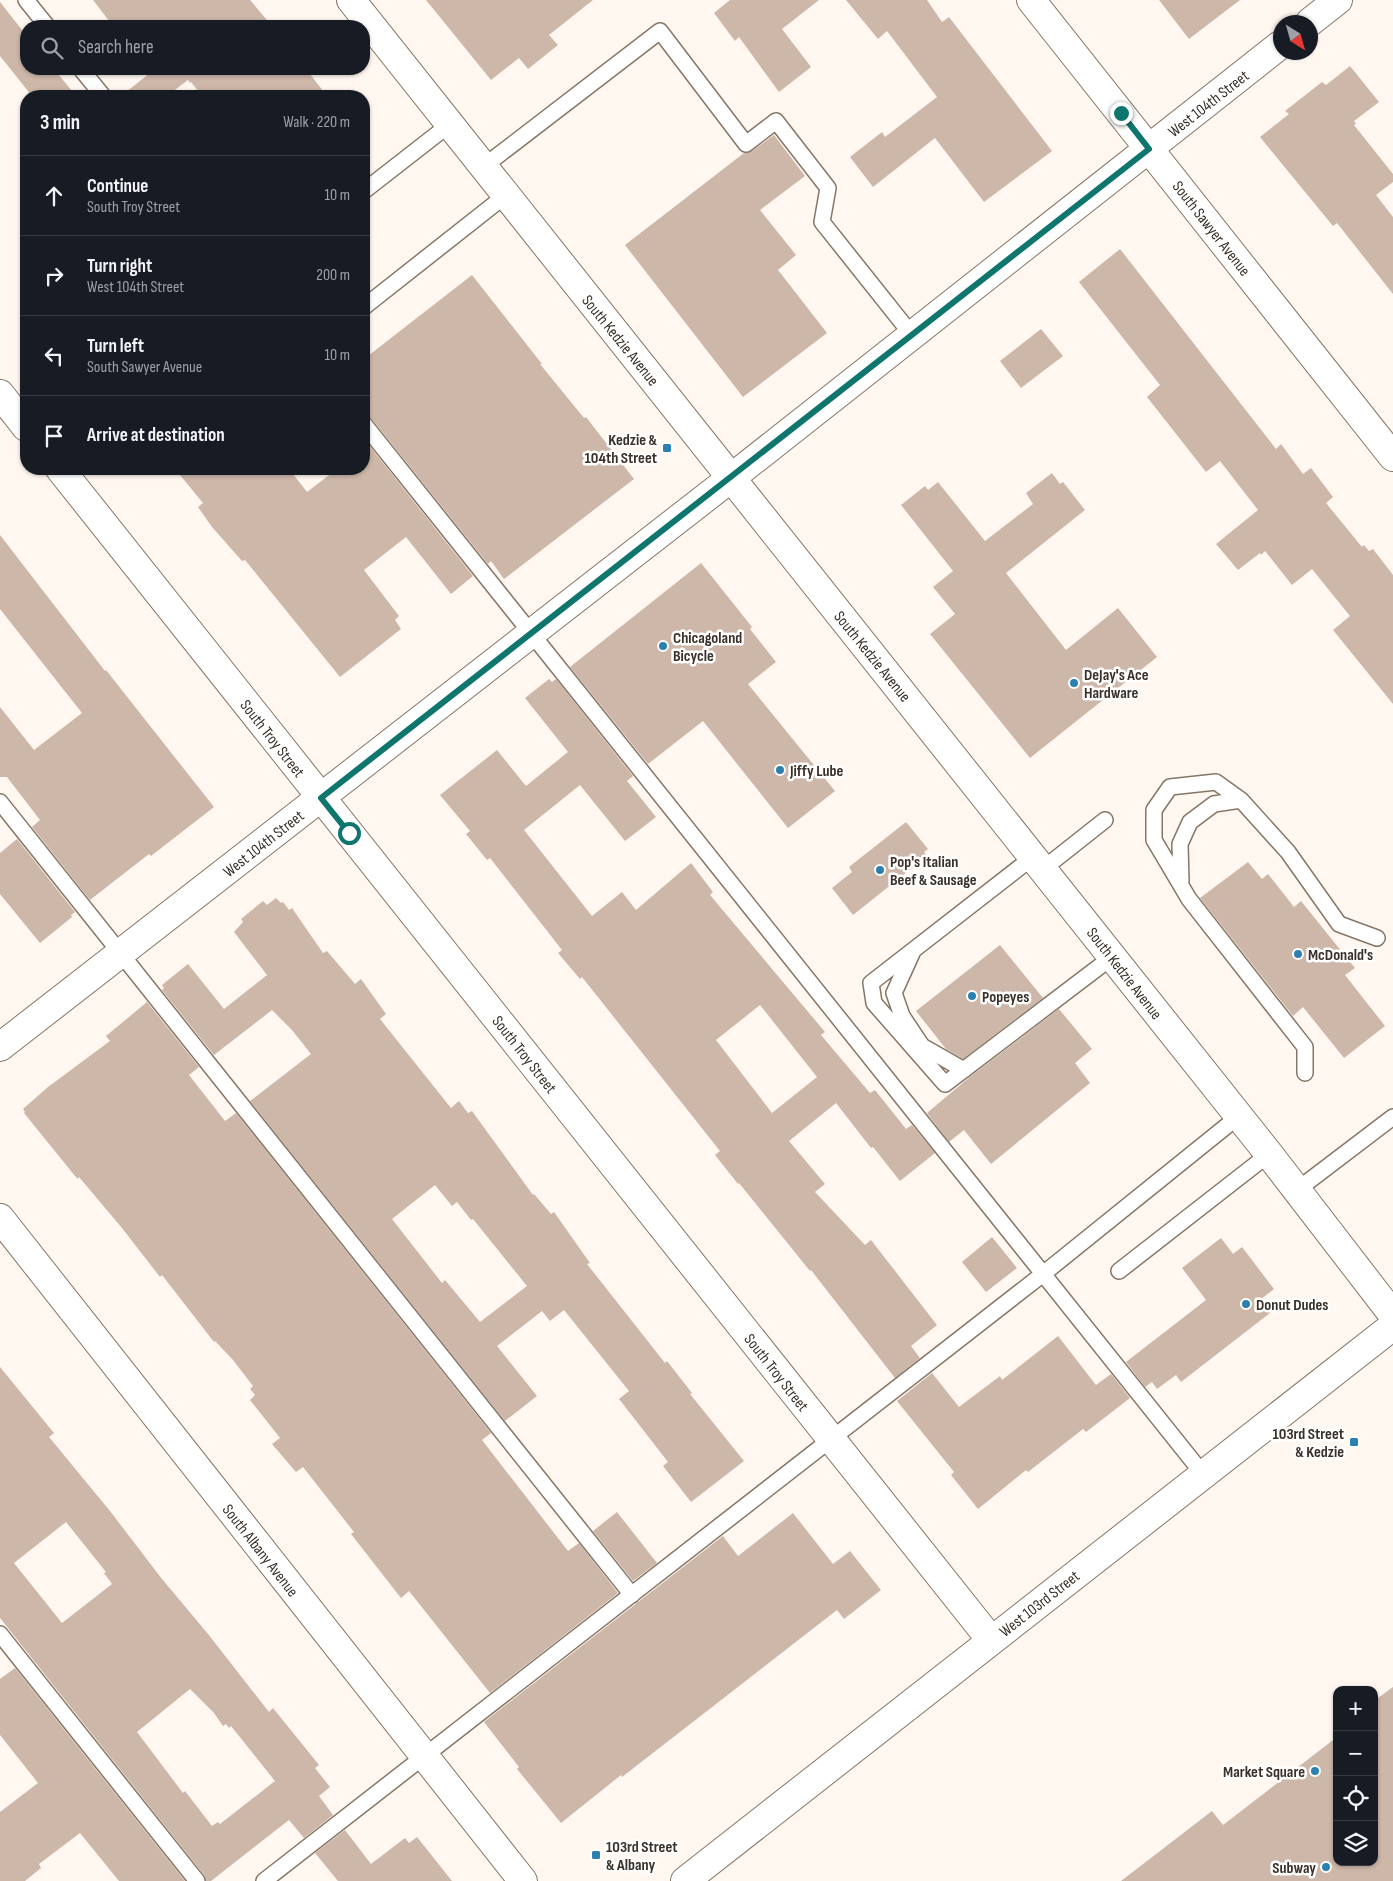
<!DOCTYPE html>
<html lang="en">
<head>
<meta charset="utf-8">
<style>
	body { margin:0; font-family:"Sofia Sans Condensed",sans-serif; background:#242831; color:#f1f3f6 }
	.controls { position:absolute; right:15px; bottom:15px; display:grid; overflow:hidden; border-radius:10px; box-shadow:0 1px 4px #0004 }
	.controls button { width:45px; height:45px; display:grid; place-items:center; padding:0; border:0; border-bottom:1px solid #363941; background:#171b24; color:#f1f3f6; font:25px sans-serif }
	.compass { position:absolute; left:1273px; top:15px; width:45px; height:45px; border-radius:50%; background:#171b24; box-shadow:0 1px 4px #0004; rotate:143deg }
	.stop { position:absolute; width:15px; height:15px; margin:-11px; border:4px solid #0f766e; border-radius:50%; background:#fff }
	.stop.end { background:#0f766e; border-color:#fff; box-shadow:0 1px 5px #0008 }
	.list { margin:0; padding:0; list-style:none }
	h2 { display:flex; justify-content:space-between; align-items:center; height:65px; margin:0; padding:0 20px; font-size:21px }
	h2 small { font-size:16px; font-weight:400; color:#9ea1a6 }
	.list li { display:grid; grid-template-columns:32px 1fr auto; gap:15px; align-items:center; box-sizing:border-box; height:80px; padding:0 20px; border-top:1px solid #363941 }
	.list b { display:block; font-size:19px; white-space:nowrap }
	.list p { margin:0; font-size:16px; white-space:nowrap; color:#9ea1a6 }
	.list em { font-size:16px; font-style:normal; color:#9ea1a6 }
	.icon { flex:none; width:28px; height:28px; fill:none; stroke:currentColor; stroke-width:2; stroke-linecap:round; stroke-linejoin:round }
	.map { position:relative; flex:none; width:1393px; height:1881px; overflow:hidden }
	.search { position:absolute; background:#171b24; box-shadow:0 1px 4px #0004; left:20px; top:20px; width:350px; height:55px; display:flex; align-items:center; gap:12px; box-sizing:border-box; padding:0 18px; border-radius:20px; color:#9ea1a6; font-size:19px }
	.panel { position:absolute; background:#171b24; box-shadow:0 1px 4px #0004; left:20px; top:90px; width:350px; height:385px; border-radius:20px }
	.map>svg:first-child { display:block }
	.building { fill:#cdb7a9; fill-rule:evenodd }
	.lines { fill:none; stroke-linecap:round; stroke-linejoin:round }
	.service-casing { stroke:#877666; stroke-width:18 }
	.minor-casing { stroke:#877666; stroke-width:30 }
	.secondary-casing { stroke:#877666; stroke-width:30 }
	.service { stroke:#fff; stroke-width:15 }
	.minor { stroke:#fff; stroke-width:28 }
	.secondary { stroke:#fff; stroke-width:28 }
	.route { stroke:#0f766e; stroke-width:6 }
	.poi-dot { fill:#2b80b0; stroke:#fff; stroke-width:2 }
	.labels { text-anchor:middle; stroke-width:5; stroke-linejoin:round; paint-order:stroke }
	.street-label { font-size:16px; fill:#39312a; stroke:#fff }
	.poi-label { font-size:16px; font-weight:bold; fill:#39312a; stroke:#fff; text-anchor:start }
</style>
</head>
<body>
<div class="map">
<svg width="1393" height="1881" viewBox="0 0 1393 1881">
	<rect width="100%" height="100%" fill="#fff7f0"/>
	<path class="building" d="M93 0H250L272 26H113Z
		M426 0H593L549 35 558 45 528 69 519 58 491 80Z
		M730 0H819L782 29 811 67 779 92 739 37 735 41 714 13Z
		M846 0H927L942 22 949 17 1052 151 984 202 935 138 873 187 850 157 882 132 885 137 937 97 887 31 878 39Z
		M1159 0H1240L1189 39Z
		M0 2 26 35V69H54L76 96H32L0 56Z
		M1350 66 1379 102 1354 121 1356 124 1354 125 1393 174V182L1376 195 1393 217V294L1337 223 1333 226 1260 137 1289 114 1285 111 1322 82 1326 85Z
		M146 69H306L327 96H202L191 82 190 83 188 80 167 96H121L150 73Z
		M774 135 805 176 760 210 796 255 778 270 827 333 743 397 625 245 744 153 752 151Z
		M1120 249 1276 449 1281 444 1303 474 1311 468 1333 497 1326 503 1362 547 1364 545 1369 551 1373 549 1393 575V704L1333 630 1350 616 1312 569 1292 585 1265 551 1261 555 1260 553 1238 570 1216 544 1258 510 1220 461 1206 472 1147 397 1160 385 1079 282Z
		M472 275 542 364H540L584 418 586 417 634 479 504 579 491 561 488 564 371 418 364 415V359Z
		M1041 329 1063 356 1021 388 1000 361Z
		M364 439 473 576 451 594 406 537 364 570 399 616 395 620 401 629 340 677 245 560 242 561 212 527 198 507 203 503 175 469H289L307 492 337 469H364Z
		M1052 473 1060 484 1063 482 1085 510 1006 573 1066 650 1118 608 1157 657 1030 758 930 634 955 614 933 587 953 571 901 505 925 486 928 490 938 482 985 541 1033 504 1026 493Z
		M0 535 105 671 106 670 214 807 151 856 149 854 90 900 32 827 40 820 7 777H0V707L34 750 82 713 0 609Z
		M701 563 752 627 750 629 776 662 748 684 835 791 788 828 703 721 648 764 570 667Z
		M549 679 552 682 556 679 633 776 627 781 656 817 625 841 580 785 524 830 592 916 622 892 636 910 691 863 713 892 710 895 825 1032 821 1035 870 1093 875 1090 906 1129 912 1125 935 1153 900 1181 873 1147 871 1148 836 1103 789 1141 825 1184 815 1192 865 1245 871 1240 937 1325 911 1346 920 1358 895 1378 811 1270 810 1271 739 1183 738 1184 715 1155 720 1151 582 977 580 979 558 953 562 950 490 858 487 860 466 834 470 831 440 795 497 750 526 786 568 752 525 698ZM760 1005 817 1077 772 1113 716 1040Z
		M906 822 928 849 924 852 927 856 853 915 832 888 852 872 849 867Z
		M17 839 75 912 71 915 72 917 40 943 0 894V853Z
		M1248 862 1262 879 1268 874 1294 907 1301 901 1355 968 1345 975 1385 1026 1344 1058 1303 1007 1293 1016 1200 898Z
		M276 898 281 903 283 902 289 910 292 908 323 953 327 951 355 984 361 979 386 1014 380 1019 451 1108 459 1101 468 1113 472 1111 533 1195 534 1194 551 1214 554 1212 590 1263 587 1264 665 1363 667 1361 692 1393 690 1394 744 1461 691 1502 663 1466 668 1462 619 1399 629 1391 564 1310 550 1321 542 1311 497 1346 537 1396 505 1421 250 1101 311 1054 292 1030 272 1010 214 1055 162 990 164 988 162 985 188 964 224 1009 267 975 234 932 243 922 241 919 263 901 267 905ZM435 1185 452 1206 457 1202 471 1220 473 1219 527 1286 480 1322 445 1280 442 1283 392 1219Z
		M1000 945 1043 998 963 1059 946 1049 916 1011Z
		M147 1002 199 1067 189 1075 225 1121 236 1113 491 1433 482 1440 568 1551 579 1543 618 1593 490 1693 409 1591 401 1598 351 1534 354 1532 303 1467 296 1472 272 1444 280 1438 250 1400 255 1395 250 1389 253 1386 233 1360 215 1341 214 1342 162 1275 160 1277 122 1228 79 1177 78 1179 75 1176 24 1113 25 1112 23 1109 48 1087 110 1041 106 1036Z
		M1059 1009 1092 1049 1075 1063 1090 1083 991 1164 964 1130 949 1142 927 1113 971 1076Z
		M992 1237 1017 1268 986 1292 962 1262Z
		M1221 1238 1233 1254 1242 1247 1274 1289 1260 1300 1270 1313 1181 1382 1176 1375 1157 1389 1152 1382 1145 1387 1126 1362 1206 1300 1182 1268Z
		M1058 1336 1096 1385 1111 1374 1130 1398 1086 1432 1083 1429 1028 1472 1026 1470 978 1509 951 1475 954 1472 897 1401 932 1373 959 1407 1000 1376 1002 1380Z
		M0 1367 54 1433 49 1437 110 1511 162 1579 208 1634 269 1712 273 1708 319 1765 315 1768 330 1787 319 1796 333 1815 304 1838 289 1820 211 1881H206L204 1875 0 1618ZM66 1522 106 1572 104 1573 112 1584 62 1623 14 1563ZM190 1689 214 1713 223 1726 226 1724 229 1728 231 1726 275 1781 220 1824 218 1822 212 1826 185 1791 183 1793 137 1732Z
		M617 1512 657 1563 633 1581 593 1531Z
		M793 1513 833 1564 850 1551 881 1590 844 1619 837 1610 622 1777 621 1775 561 1823 517 1769 519 1767 484 1722 723 1536 738 1556Z
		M15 1668 185 1881H119L80 1833 39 1864 41 1868 25 1881H0V1812L38 1783 0 1735V1679Z
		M1393 1687V1881H1121L1212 1811 1223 1825 1337 1737V1862H1374V1701Z
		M345 1830 371 1864 405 1838 409 1843 417 1837 452 1881H338L315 1853Z"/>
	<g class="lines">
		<g class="service-casing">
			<path id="service" d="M26 0 47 26
				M81 69 103 96
				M483 167 660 31 746 144 776 121 828 188 822 222 912 335
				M364 191 450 124
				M364 307 506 195
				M364 424 1203 1474
				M0 802 632 1595
				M1033 857 871 983 874 1003 945 1084 1112 957
				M1043 869 1105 820
				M1181 881 1180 844 1190 822 1214 804 1241 800
				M913 951 894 993 902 1016 922 1046 964 1070
				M1305 1073V1047L1189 899 1154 840V810L1170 787 1216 782 1241 800 1288 852 1339 924 1377 938
				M1297 1190 1393 1117
				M1119 1271 1269 1154
				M0 1634 197 1881
				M264 1881 1043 1274 1239 1116"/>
		</g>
		<g class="minor-casing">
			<path id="minor" d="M1031 0 1393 457
				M1310 22 1338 0
				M0 394 26 427
				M60 469 991 1640
				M0 1047 731 478 1280 45
				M0 1218 523 1881"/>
		</g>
		<g class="secondary-casing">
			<path id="secondary" d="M351 0 1269 1154 1393 1315
				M685 1881 1393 1326"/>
		</g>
		<use href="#service" class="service"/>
		<use href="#minor" class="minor"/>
		<use href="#secondary" class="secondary"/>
	</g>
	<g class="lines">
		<path class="route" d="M349 833 321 798 1149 149 1121 113"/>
	</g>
	<g class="poi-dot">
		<rect x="662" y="443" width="10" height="10" rx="2.5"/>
		<circle cx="663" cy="646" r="5"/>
		<circle cx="1074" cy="683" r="5"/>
		<circle cx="780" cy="770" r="5"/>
		<circle cx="880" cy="870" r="5"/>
		<circle cx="1298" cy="954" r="5"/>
		<circle cx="972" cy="996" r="5"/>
		<circle cx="1246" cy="1304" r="5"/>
		<rect x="1349" y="1437" width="10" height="10" rx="2.5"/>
		<circle cx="1315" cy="1771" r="5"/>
		<rect x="591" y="1850" width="10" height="10" rx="2.5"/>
		<circle cx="1326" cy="1867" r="5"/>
	</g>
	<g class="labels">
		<g class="street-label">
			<text transform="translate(1208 103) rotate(-38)" y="6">West 104th Street</text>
			<text transform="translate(1212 228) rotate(52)" y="6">South Sawyer Avenue</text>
			<text transform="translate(621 340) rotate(51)" y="6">South Kedzie Avenue</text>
			<text transform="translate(873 656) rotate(51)" y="6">South Kedzie Avenue</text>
			<text transform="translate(273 738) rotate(52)" y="6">South Troy Street</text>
			<text transform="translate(263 843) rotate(-38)" y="6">West 104th Street</text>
			<text transform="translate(1125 973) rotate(52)" y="6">South Kedzie Avenue</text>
			<text transform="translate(525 1054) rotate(52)" y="6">South Troy Street</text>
			<text transform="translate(777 1372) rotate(52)" y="6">South Troy Street</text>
			<text transform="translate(261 1550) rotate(52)" y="6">South Albany Avenue</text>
			<text transform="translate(1039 1603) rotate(-38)" y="6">West 103rd Street</text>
		</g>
		<g class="poi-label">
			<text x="657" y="445" text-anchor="end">Kedzie &amp;<tspan x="657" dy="18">104th Street</tspan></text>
			<text x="673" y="643">Chicagoland<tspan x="673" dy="18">Bicycle</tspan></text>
			<text x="1084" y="680">DeJay's Ace<tspan x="1084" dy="18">Hardware</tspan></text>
			<text x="790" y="776">Jiffy Lube</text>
			<text x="890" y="867">Pop's Italian<tspan x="890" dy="18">Beef &amp; Sausage</tspan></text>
			<text x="1308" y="960">McDonald's</text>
			<text x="982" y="1002">Popeyes</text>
			<text x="1256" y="1310">Donut Dudes</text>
			<text x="1344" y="1439" text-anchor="end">103rd Street<tspan x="1344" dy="18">&amp; Kedzie</tspan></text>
			<text x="1305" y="1777" text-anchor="end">Market Square</text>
			<text x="606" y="1852">103rd Street<tspan x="606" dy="18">&amp; Albany</tspan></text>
			<text x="1316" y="1873" text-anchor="end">Subway</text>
		</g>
	</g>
</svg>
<div class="controls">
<button>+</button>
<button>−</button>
<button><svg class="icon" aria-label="locate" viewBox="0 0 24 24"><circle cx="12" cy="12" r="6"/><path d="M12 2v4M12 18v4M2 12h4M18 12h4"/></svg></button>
<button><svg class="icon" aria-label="layers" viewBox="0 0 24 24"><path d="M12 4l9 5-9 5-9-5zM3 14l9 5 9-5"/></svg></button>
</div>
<svg class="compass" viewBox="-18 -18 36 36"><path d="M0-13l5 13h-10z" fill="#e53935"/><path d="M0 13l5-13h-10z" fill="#9ea1a6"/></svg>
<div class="stop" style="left:349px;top:833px"></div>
<div class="stop end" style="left:1121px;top:113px"></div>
<div class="search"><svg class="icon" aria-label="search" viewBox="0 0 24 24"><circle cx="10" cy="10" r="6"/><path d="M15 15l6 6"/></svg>Search here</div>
<section class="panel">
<h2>3 min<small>Walk · 220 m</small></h2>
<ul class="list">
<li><svg class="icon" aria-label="ahead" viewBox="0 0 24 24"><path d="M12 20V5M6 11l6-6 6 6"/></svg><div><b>Continue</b><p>South Troy Street</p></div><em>10 m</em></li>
<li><svg class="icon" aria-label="right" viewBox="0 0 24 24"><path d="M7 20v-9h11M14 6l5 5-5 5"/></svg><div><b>Turn right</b><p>West 104th Street</p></div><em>200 m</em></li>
<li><svg class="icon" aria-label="left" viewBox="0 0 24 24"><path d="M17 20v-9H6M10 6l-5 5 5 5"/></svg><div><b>Turn left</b><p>South Sawyer Avenue</p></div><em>10 m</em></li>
<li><svg class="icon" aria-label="arrive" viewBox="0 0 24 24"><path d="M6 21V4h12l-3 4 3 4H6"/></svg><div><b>Arrive at destination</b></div></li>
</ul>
</section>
</div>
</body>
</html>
